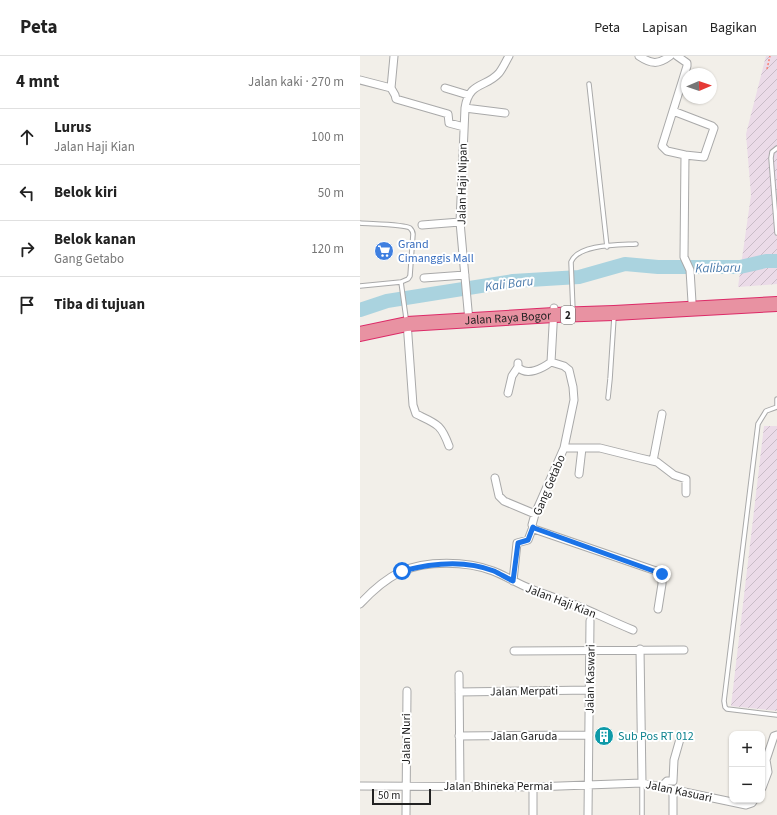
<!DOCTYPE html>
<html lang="id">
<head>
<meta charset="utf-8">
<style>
	body { margin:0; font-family:"Source Sans 3",sans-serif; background:#f6f6f6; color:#222 }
	.controls { position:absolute; right:12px; bottom:12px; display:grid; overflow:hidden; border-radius:8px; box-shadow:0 1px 3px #0004 }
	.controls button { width:36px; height:36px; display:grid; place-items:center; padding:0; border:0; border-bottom:1px solid #e0e0e0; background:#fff; color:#222; font:20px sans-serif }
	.compass { position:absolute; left:321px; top:12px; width:36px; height:36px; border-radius:50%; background:#fff; box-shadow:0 1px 3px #0004; rotate:88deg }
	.scale { position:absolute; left:12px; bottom:10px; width:59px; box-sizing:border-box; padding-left:4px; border:2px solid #222; border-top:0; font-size:11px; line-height:14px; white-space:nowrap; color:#222; -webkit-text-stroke:3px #fff; paint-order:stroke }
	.stop { position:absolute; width:12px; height:12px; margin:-9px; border:3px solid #1a73e8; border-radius:50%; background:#fff }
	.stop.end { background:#1a73e8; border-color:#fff; box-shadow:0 1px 4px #0008 }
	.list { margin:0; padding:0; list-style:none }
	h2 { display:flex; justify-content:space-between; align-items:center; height:52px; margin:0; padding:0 16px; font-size:17px }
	h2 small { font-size:13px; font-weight:400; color:#767676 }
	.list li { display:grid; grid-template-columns:26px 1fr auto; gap:12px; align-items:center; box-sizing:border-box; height:56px; padding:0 16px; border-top:1px solid #e0e0e0 }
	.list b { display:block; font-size:15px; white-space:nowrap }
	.list p { margin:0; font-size:13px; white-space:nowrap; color:#767676 }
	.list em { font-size:13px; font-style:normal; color:#767676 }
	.icon { flex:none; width:22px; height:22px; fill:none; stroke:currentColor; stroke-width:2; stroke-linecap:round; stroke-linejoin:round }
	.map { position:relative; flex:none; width:417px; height:759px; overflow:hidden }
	header { display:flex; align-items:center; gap:24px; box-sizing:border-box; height:56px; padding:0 20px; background:#fff; border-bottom:1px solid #e0e0e0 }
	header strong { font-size:19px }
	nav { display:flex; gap:22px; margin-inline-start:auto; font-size:14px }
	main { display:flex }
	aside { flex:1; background:#fff }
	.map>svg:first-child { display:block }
	.industrial { fill:url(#industrial-furrows) }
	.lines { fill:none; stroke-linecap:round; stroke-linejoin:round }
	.river { stroke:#aad3df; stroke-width:14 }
	.lane-casing { stroke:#a9a9a9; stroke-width:5.5 }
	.street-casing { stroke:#a9a9a9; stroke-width:9 }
	.highway-casing { stroke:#dc2a67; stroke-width:16 }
	.path { stroke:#fa8072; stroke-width:1.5; stroke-dasharray:2 2; stroke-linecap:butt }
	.lane { stroke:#fff; stroke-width:3.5 }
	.street { stroke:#fff; stroke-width:7 }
	.highway { stroke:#e892a2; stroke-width:14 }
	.route { stroke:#1a73e8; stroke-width:5 }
	.labels { text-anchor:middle; stroke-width:4; stroke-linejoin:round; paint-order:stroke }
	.shield { fill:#fff; stroke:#646464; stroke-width:1 }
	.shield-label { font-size:11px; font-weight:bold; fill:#222 }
	.street-label { font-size:12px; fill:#222; stroke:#fff }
	.shop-label { font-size:12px; fill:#366cbe; stroke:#fff; text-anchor:start }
	.culture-label { font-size:12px; fill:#0d838f; stroke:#fff; text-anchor:start }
	.water-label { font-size:13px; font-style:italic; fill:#4a7aab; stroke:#fff }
</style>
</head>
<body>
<header>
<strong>Peta</strong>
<nav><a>Peta</a><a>Lapisan</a><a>Bagikan</a></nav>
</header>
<main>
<aside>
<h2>4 mnt<small>Jalan kaki · 270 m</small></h2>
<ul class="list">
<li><svg class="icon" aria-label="ahead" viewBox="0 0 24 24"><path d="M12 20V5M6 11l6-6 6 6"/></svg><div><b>Lurus</b><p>Jalan Haji Kian</p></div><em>100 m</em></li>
<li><svg class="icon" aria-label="left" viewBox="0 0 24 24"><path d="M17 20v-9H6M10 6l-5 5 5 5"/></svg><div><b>Belok kiri</b></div><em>50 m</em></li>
<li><svg class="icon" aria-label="right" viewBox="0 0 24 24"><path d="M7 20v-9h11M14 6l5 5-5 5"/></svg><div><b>Belok kanan</b><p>Gang Getabo</p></div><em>120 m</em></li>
<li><svg class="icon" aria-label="arrive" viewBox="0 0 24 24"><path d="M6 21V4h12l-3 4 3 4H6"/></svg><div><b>Tiba di tujuan</b></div></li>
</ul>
</aside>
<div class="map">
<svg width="417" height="759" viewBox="0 0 417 759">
	<defs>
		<pattern id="industrial-furrows" width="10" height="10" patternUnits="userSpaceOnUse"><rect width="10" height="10" fill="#ebdbe8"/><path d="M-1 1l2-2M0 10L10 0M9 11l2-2" fill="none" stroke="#c9bcc7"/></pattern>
	</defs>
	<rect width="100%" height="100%" fill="#f2efe9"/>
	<path class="industrial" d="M406 0H417V228L378 231 391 139 386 78Z
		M404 370H417V655L371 650Z"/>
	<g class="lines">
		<path class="river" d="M0 254 27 245 153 225 219 221 265 208 298 211H380L406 205H417"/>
		<g class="lane-casing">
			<path id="lane" d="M229 28 247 191
				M417 92 412 96 411 102 417 177
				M0 167C9 168 44 168 50 172 52 174 53 176 53 178L50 220 48 223 41 226 46 262
				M0 230 41 226
				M213 255 211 206C218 188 259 189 276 188
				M248 342 250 323 254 261
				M417 351 406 355 398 368 364 645 365 651 367 653 417 659
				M417 351V343
				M282 727V759"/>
		</g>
		<g class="street-casing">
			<path id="street" d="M279 0C291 8 298 9 310 0
				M317 0 327 7V10L302 90 307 95 325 99 324 201 330 214 332 246
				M0 24 31 32 35 39 36 43 88 58 89 67 104 71
				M31 32 34 0
				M85 32 108 39
				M105 52 145 57
				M313 55 352 70 354 72 344 101 325 99
				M62 169 100 166
				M64 222 105 219
				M194 252 191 306 204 310 209 314 213 331 214 344 204 392 175 458 172 469 174 473 302 517V528L298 553
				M109 265 100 166 105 52C109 25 126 32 139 17 143 12 146 5 149 0
				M47 266 53 349 56 358C77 368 81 368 89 390
				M158 307V311C167 321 183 312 191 306
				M148 337 152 320 158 311
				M204 392H240L280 402 297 406 314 419 326 423V437
				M293 405 302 358
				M219 418 222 392
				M135 422 139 440 144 445 175 458
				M153 525 157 487 168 484 173 471
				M0 548C11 536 26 523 40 516 66 504 107 505 133 515 146 520 158 528 171 533 188 540 206 545 223 552 239 559 256 567 273 574
				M280 593 282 727
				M154 595 324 594
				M99 619 100 731
				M99 636 229 634
				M99 680 229 679
				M0 730 173 731 282 727 386 749 392 747 394 744
				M173 731V759
				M301 731 307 725H313L314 704 320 683
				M402 732 408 716 406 704 414 680 417 679
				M313 734V759
				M46 759 47 635
				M228 759 230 565"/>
		</g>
		<g class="highway-casing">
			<g id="highway">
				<path id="s1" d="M0 278 47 268 194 259 254 257 417 248"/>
			</g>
		</g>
		<path class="path" d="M407 13 410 0"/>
		<use href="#lane" class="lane"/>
		<use href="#street" class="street"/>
		<use href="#highway" class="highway"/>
	</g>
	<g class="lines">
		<path class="route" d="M42 515C72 507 104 503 134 515 140 518 147 522 153 525L158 487 168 484 173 471 174 472 302 518"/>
	</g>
	<defs>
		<g id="supermarket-disc" transform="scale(1)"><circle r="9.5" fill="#3f7fe0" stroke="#fff"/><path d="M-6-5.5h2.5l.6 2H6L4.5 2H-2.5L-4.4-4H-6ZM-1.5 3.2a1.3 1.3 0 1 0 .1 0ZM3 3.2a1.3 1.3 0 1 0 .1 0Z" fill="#fff"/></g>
		<g id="building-disc" transform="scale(1)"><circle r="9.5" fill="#0f9aa8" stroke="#fff"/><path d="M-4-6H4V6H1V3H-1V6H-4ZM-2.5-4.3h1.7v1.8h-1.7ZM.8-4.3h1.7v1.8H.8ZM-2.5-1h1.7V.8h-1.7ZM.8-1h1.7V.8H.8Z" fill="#fff"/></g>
	</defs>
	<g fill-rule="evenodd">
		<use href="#supermarket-disc" x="24" y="195"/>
		<use href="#building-disc" x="244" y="680"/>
	</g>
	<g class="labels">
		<rect class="shield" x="201" y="250" width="14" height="18" rx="3"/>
		<g class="shield-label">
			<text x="208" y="263">2</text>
		</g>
		<g class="street-label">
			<text transform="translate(102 128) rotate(-89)" y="4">Jalan Haji Nipan</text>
			<text dy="4" stroke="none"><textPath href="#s1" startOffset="149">Jalan Raya Bogor</textPath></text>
			<text transform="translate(189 429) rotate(-67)" y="4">Gang Getabo</text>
			<text transform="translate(201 545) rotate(21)" y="4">Jalan Haji Kian</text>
			<text transform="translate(230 623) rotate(-89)" y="4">Jalan Kaswari</text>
			<text transform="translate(164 635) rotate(-1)" y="4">Jalan Merpati</text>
			<text x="164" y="684">Jalan Garuda</text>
			<text transform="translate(46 683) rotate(-90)" y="4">Jalan Nuri</text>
			<text x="138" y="734">Jalan Bhineka Permai</text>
			<text transform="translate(319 735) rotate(12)" y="4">Jalan Kasuari</text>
		</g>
		<g class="shop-label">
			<text x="38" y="192">Grand<tspan x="38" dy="14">Cimanggis Mall</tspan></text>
		</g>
		<g class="culture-label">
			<text x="258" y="684">Sub Pos RT 012</text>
		</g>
		<g class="water-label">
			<text transform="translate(358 211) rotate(-1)" y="5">Kalibaru</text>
			<text transform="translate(149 227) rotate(-7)" y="5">Kali Baru</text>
		</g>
	</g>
</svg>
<div class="controls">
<button>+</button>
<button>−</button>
</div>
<svg class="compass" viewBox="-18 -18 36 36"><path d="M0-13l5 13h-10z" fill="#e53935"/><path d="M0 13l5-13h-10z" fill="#767676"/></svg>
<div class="scale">50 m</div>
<div class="stop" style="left:42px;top:515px"></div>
<div class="stop end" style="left:302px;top:518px"></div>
</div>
</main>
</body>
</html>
